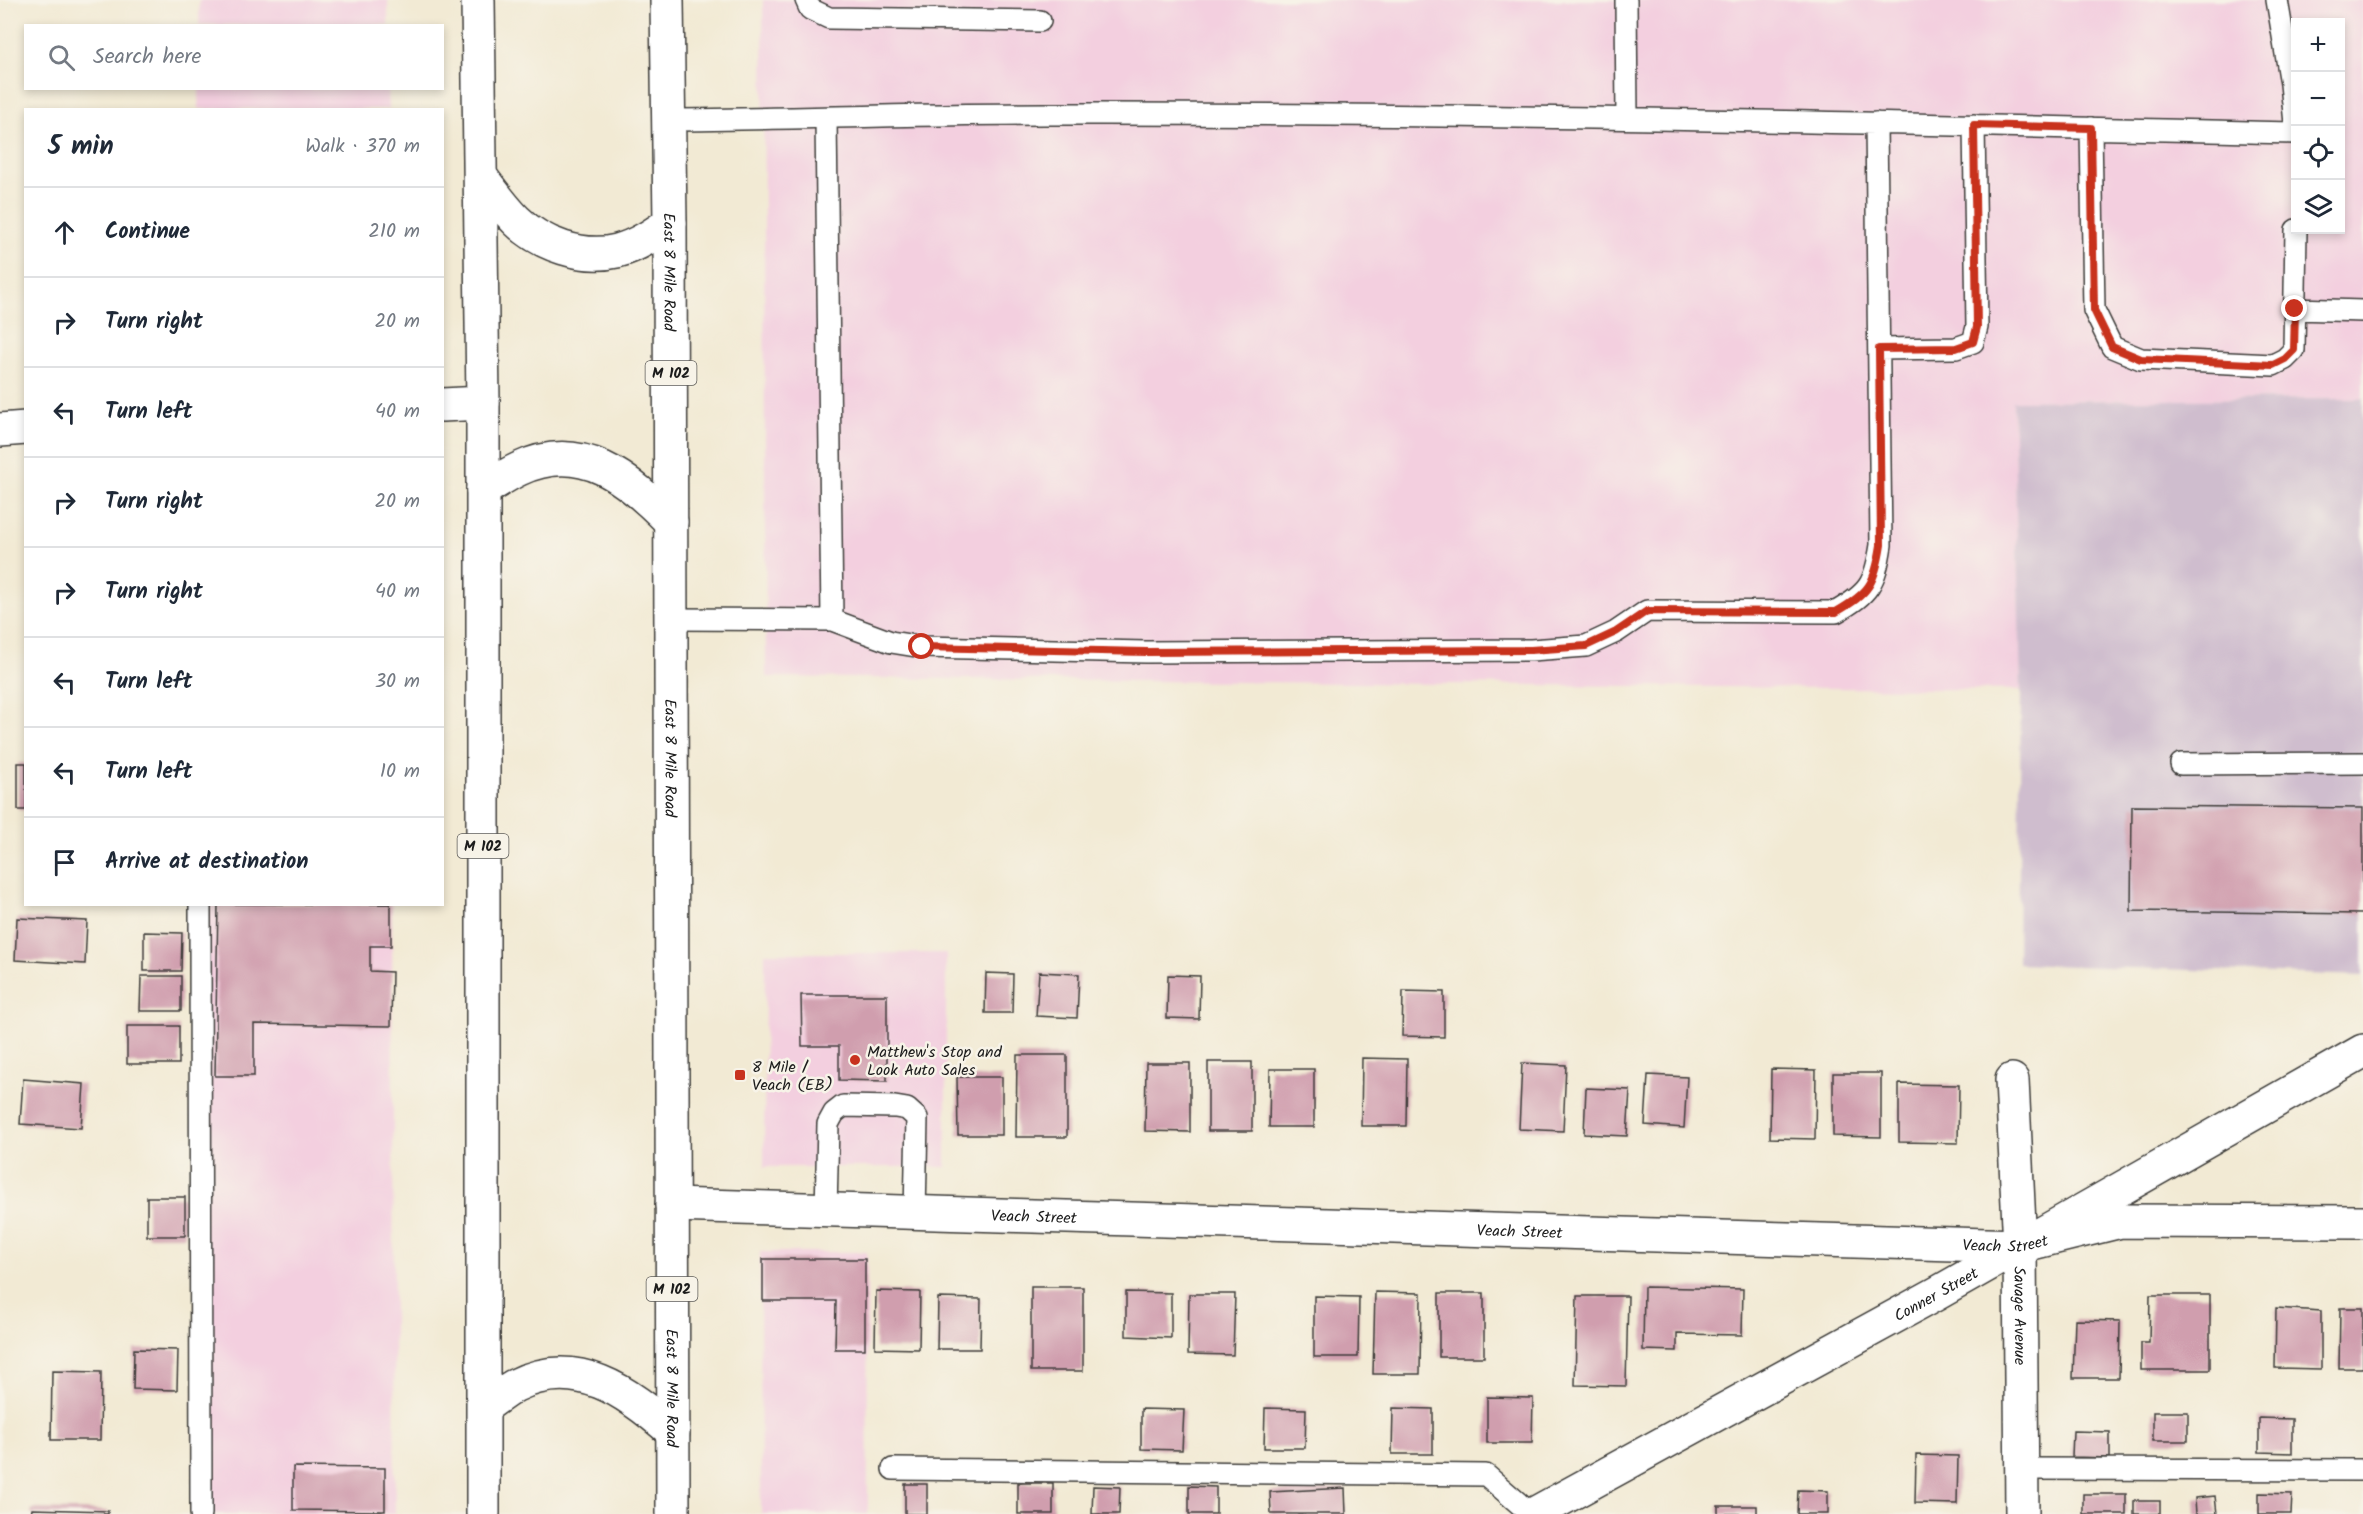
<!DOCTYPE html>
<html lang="en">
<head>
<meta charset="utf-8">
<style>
	body { margin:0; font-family:Kalam,sans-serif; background:#f6f6f7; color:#1f2937 }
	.controls { position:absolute; right:18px; top:18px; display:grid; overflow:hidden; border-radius:0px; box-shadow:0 3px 9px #0003 }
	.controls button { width:54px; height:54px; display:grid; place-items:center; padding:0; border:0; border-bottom:2px solid #e0e1e3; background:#fff; color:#1f2937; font:30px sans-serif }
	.stop { position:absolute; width:18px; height:18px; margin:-14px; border:4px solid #c8321e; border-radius:50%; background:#fff }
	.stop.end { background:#c8321e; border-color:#fff; box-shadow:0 2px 6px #0008 }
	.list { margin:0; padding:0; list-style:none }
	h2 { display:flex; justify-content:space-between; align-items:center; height:78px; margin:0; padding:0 24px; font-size:26px }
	h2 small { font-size:20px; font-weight:400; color:#747a83 }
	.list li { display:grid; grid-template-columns:39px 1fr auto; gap:18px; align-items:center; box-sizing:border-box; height:90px; padding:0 24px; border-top:2px solid #e0e1e3 }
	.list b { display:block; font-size:22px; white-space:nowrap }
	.list em { font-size:20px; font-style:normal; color:#747a83 }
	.icon { flex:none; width:33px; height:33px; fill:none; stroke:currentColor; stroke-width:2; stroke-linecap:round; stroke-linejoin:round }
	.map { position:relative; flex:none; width:2363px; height:1514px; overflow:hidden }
	.search { position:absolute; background:#fff; box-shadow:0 3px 9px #0003; left:24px; top:24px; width:420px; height:66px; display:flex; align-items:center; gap:15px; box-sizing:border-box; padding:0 21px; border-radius:0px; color:#747a83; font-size:22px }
	.panel { position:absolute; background:#fff; box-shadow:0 3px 9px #0003; left:24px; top:108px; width:420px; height:798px; border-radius:0px }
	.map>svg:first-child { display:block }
	.built { fill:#f3cfdf; fill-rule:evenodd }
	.industrial { fill:#cfbdce }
	.building { fill:#d09eae }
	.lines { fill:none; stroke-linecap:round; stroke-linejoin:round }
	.lane-casing { stroke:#3c3b38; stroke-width:24 }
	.street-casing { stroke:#3c3b38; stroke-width:36 }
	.highway-casing { stroke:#3c3b38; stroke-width:36 }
	.lane { stroke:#fff; stroke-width:21 }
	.street { stroke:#fff; stroke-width:33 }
	.highway { stroke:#fff; stroke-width:33 }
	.route { stroke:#c8321e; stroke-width:8 }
	.poi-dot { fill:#c8321e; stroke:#f7f3e8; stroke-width:2 }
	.labels { text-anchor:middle; stroke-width:5; stroke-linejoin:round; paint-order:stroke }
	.shield { fill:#f7f3e8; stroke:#5e5c59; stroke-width:1.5 }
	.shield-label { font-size:15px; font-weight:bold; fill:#1c1c1c }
	.street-label { font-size:16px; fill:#1c1c1c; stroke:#f7f3e8 }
	.poi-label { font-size:16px; fill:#1c1c1c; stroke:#f7f3e8; text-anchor:start }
</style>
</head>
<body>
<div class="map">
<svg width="2363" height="1514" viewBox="0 0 2363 1514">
	<rect width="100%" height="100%" fill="#f7f3e8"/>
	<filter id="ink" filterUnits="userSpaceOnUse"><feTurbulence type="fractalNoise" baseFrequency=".0167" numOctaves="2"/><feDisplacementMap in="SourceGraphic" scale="12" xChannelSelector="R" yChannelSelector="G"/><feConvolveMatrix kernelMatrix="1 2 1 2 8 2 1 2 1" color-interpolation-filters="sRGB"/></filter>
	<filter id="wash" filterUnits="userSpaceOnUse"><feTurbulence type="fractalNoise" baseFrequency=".008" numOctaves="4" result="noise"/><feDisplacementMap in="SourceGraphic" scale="24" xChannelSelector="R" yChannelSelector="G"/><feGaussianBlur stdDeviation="1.35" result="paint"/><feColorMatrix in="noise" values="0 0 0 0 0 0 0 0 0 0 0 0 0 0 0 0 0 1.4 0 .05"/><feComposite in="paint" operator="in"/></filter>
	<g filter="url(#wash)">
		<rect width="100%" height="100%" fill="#f2ead4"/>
		<path class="built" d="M199 0H388V25H199Z
			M763 0H2363V399L2013 401 2021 690 766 677ZM2296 22H2340V230H2296Z
			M199 89H388L389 109H199Z
			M198 905H392L395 1514H198Z
			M765 953H946V1167H764Z
			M760 1252H867L868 1514H761Z"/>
		<path class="industrial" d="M2363 399V976L2018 964 2021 690 2013 401Z"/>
		<g id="blocks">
			<path class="building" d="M18 763H26V810H18Z
				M2132 806 2363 808V914L2131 911Z
				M218 904H389L391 908V946H370V971L392 972 391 1026 254 1024V1076H215Z
				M17 918 87 921 85 964 15 960Z
				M144 932 182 933 181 971H144Z
				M1039 972 1079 974 1077 1018 1036 1016Z
				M986 973 1013 974 1012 1013H985Z
				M1168 975 1200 976 1199 1019 1167 1018Z
				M141 976H181V1011H140Z
				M1403 991 1444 992V1037L1402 1036Z
				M801 995H887V1081L839 1080V1046H802Z
				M127 1026H179V1064H127Z
				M1017 1055H1067V1137H1016Z
				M1362 1058 1407 1059 1406 1126H1361Z
				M1208 1062H1252V1131H1208Z
				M1146 1063H1190V1132L1145 1131Z
				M1522 1063 1566 1065 1563 1131 1519 1129Z
				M1270 1069H1314V1127H1269Z
				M1771 1069 1816 1070 1815 1139 1770 1138Z
				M1833 1073H1881V1137L1833 1136Z
				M1648 1075 1687 1077 1684 1128 1645 1125Z
				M957 1077H1002V1135H958Z
				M23 1079 84 1084 81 1128 20 1124Z
				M1899 1084 1959 1085 1958 1143 1899 1142Z
				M1586 1088 1630 1090 1627 1136 1584 1134Z
				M147 1197H185V1236H147Z
				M763 1259H865V1349H835L836 1301H763Z
				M1031 1287H1083V1371H1031Z
				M1644 1287 1743 1289 1742 1335 1677 1334V1351L1643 1350Z
				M876 1291 920 1292 919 1349 875 1348Z
				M1126 1292 1171 1293V1338L1126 1336Z
				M1375 1292 1421 1293 1420 1374H1373Z
				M1439 1293H1484V1357H1439Z
				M1189 1294H1235L1233 1355 1188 1354Z
				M2150 1295H2210V1370H2141V1343H2149Z
				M1314 1296 1359 1297 1358 1357H1314Z
				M1577 1296H1628L1626 1386 1575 1385Z
				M938 1298 981 1299 980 1349H937Z
				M2276 1308 2321 1311V1369L2275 1368Z
				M2340 1308H2363V1368H2339Z
				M2075 1320 2120 1321 2119 1378H2073Z
				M134 1349 178 1350 177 1390 133 1389Z
				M52 1371 101 1372 100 1440H51Z
				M1487 1397 1533 1398 1532 1443H1487Z
				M1265 1408 1306 1409 1305 1448H1264Z
				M1393 1408 1433 1409V1454H1392Z
				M1141 1409 1184 1410 1182 1450 1141 1449Z
				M2153 1412H2188V1441H2153Z
				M2259 1418 2292 1419V1453L2259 1452Z
				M2073 1431 2110 1432V1458L2072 1457Z
				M1916 1455 1958 1456 1957 1504 1915 1503Z
				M293 1467 385 1468V1511L293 1510Z
				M1018 1483H1053V1514H1018Z
				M905 1484H927V1514H905Z
				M1093 1486 1120 1487 1119 1514H1092Z
				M1189 1486 1216 1487V1514H1189Z
				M1345 1488 1346 1514H1271L1270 1492Z
				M1798 1490 1828 1491V1514H1797Z
				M2259 1493 2292 1494 2291 1514H2259Z
				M2083 1494H2126V1514H2083Z
				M2215 1496 2217 1514H2196L2195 1498Z
				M2134 1501H2160V1514H2134Z
				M1718 1506H1757V1514H1718Z
				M32 1509 108 1511V1514H31Z"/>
		</g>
	</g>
	<g filter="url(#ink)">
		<use href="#blocks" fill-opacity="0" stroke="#3c3b38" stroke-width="1.5"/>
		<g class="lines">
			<g class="lane-casing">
				<path id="lane" d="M806 0 810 9 829 18 1040 21
					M1626 0 1627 118
					M2277 0 2291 84 2296 133
					M669 120C794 119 919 114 1045 114 1462 113 1879 123 2295 133
					M2091 128 2094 310 2112 347 2141 359 2273 365 2285 359 2294 350 2296 230
					M2295 309 2363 311
					M1879 349 1956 348 1973 342 1977 327 1974 125
					M672 619 832 620 826 118
					M832 620 891 642 922 647 1146 652 1531 650 1586 646 1616 632 1647 611 1836 612C1869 593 1875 584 1881 545L1876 123
					M2181 764 2363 763
					M200 904 201 1514
					M826 1211 828 1124 834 1113 843 1106 895 1107 907 1109 917 1118 915 1214
					M893 1469 1486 1475 1531 1514
					M2022 1469 2363 1470"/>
			</g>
			<g class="street-casing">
				<g id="street">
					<path d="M442 405 483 403"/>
					<path d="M0 430 26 428"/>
					<path id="s1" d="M2012 1080 2020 1246 2022 1514"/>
					<path id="s2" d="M672 1205 2020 1246 2121 1221 2363 1222"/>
					<path id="s3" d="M1534 1514 1936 1294 2363 1051"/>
				</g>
			</g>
			<g class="highway-casing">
				<g id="highway">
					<path d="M478 0 483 403V1514"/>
					<path id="s4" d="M667 0 670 223 673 1514"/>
					<path d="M481 177C492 191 503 207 516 220 541 245 583 259 617 251 637 246 654 234 670 223"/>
					<path d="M483 490C495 483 506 475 519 469 582 439 629 479 671 522"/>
					<path d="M484 1407C494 1400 504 1392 514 1386 577 1354 628 1392 673 1432"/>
				</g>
			</g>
			<use href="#lane" class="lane"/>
			<use href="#street" class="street"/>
			<use href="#highway" class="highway"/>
		</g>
	</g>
	<g class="lines" filter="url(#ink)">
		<path class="route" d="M922 647 1146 652 1531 650 1586 646 1616 632 1647 611 1836 612C1869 593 1875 584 1881 545L1879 349 1956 348 1973 342 1977 327 1974 125 2091 128 2094 310 2112 347 2141 359 2273 365 2285 359 2294 350 2295 309"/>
	</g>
	<g class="poi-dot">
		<circle cx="855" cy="1060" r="6"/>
		<rect x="734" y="1069" width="12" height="12" rx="3"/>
	</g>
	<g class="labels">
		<g class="shield">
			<rect x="645.5" y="361" width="51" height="24" rx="4.5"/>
			<rect x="457.5" y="834" width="51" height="24" rx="4.5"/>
			<rect x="646.5" y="1277" width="51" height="24" rx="4.5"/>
		</g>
		<g class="shield-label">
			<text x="671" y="378">M 102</text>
			<text x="483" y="851">M 102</text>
			<text x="672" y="1294">M 102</text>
		</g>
		<g class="street-label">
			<text dy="6" stroke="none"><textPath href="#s4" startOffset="272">East 8 Mile Road</textPath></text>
			<text dy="6" stroke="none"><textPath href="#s4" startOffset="758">East 8 Mile Road</textPath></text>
			<text dy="6" stroke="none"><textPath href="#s2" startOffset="362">Veach Street</textPath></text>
			<text dy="6" stroke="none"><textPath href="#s2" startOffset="848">Veach Street</textPath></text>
			<text dy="6" stroke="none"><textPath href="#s2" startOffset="1334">Veach Street</textPath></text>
			<text dy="6" stroke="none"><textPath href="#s3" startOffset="458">Conner Street</textPath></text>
			<text dy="6" stroke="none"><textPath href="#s1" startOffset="236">Savage Avenue</textPath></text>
			<text dy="6" stroke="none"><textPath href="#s4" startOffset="1388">East 8 Mile Road</textPath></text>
		</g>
		<g class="poi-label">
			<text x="867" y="1057">Matthew's Stop and<tspan x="867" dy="18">Look Auto Sales</tspan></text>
			<text x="752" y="1072">8 Mile /<tspan x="752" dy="18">Veach (EB)</tspan></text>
		</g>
	</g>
</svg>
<div class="controls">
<button>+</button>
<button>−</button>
<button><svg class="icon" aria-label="locate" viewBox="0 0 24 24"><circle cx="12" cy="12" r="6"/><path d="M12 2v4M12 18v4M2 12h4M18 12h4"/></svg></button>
<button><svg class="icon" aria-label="layers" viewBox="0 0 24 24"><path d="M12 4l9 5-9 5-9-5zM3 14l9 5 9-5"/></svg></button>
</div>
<div class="stop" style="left:922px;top:647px"></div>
<div class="stop end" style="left:2295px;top:309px"></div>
<div class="search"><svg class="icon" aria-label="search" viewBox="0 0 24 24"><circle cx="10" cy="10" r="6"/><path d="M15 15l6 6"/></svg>Search here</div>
<section class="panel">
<h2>5 min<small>Walk · 370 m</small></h2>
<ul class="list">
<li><svg class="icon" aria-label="ahead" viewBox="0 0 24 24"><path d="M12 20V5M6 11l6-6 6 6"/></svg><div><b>Continue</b></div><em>210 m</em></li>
<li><svg class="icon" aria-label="right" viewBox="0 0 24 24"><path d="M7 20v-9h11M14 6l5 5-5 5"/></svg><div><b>Turn right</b></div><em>20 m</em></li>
<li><svg class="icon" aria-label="left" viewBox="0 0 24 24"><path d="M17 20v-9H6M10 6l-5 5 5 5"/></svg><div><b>Turn left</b></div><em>40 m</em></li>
<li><svg class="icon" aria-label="right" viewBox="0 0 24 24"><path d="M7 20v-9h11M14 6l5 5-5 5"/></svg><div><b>Turn right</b></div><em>20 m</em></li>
<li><svg class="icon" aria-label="right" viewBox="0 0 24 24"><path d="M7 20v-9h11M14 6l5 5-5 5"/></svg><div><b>Turn right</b></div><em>40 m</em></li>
<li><svg class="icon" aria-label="left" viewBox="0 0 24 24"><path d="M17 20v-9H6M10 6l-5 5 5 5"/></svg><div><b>Turn left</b></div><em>30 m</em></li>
<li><svg class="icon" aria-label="left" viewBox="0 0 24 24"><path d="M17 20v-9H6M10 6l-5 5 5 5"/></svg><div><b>Turn left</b></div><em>10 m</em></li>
<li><svg class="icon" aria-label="arrive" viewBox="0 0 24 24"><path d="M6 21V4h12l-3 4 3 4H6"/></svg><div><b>Arrive at destination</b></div></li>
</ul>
</section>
</div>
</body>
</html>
